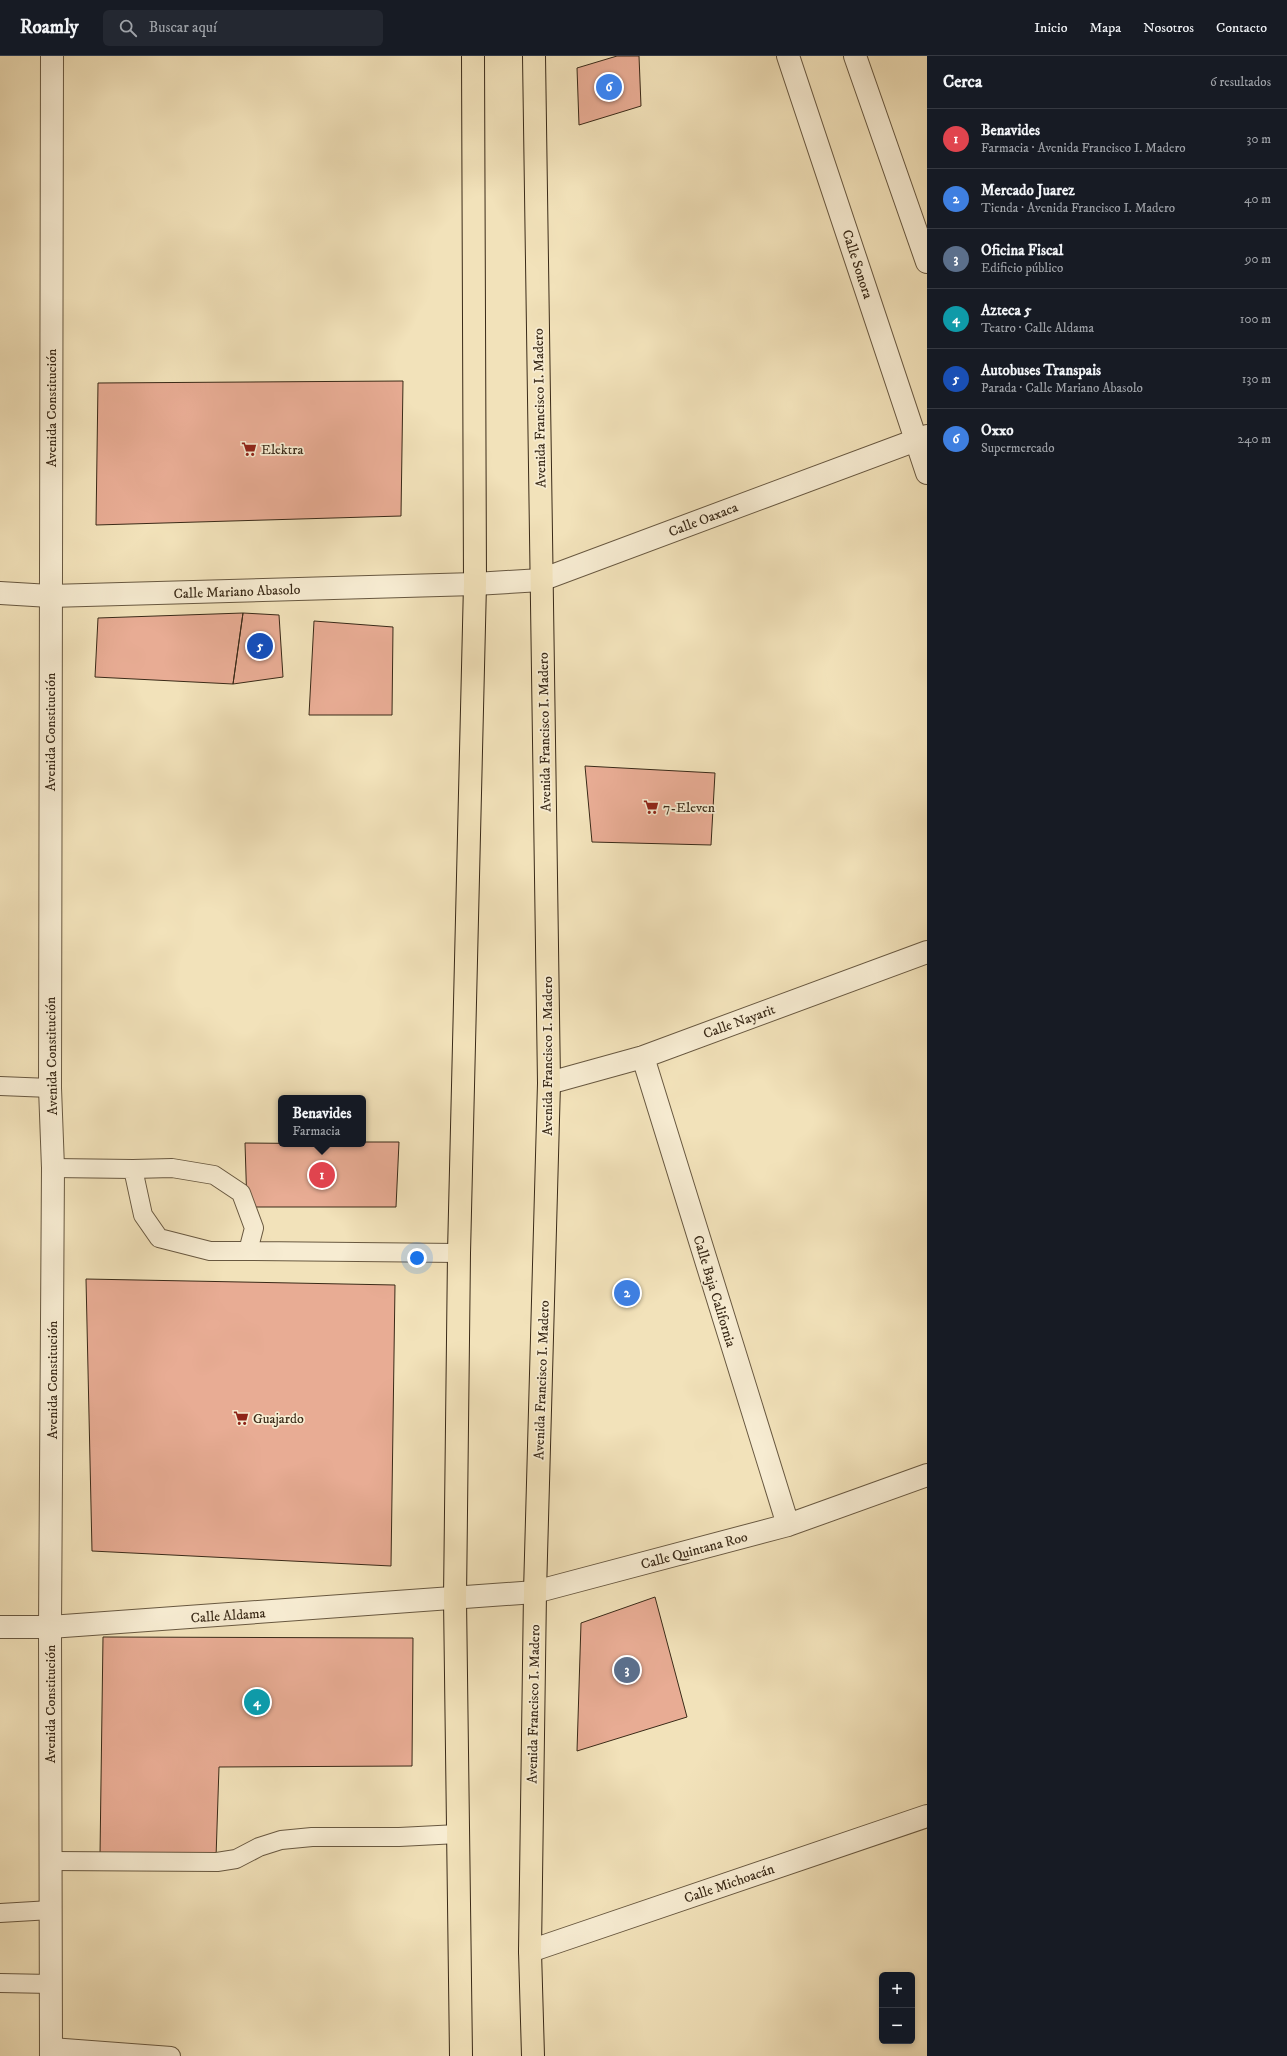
<!DOCTYPE html>
<html lang="es">
<head>
<meta charset="utf-8">
<style>
	body { margin:0; font-family:"IM FELL DW Pica",serif; background:#242831; color:#f1f3f6 }
	.controls { position:absolute; right:12px; bottom:12px; display:grid; overflow:hidden; border-radius:6px; box-shadow:0 2px 6px #0003 }
	.controls button { width:36px; height:36px; display:grid; place-items:center; padding:0; border:0; border-bottom:1px solid #363941; background:#171b24; color:#f1f3f6; font:20px sans-serif }
	.you { position:absolute; left:417px; top:1202px; width:14px; height:14px; margin:-10px; border:3px solid #fff; border-radius:50%; background:#1a73e8; box-shadow:0 0 0 6px #1a73e833 }
	.badge { display:grid; place-items:center; width:26px; height:26px; border-radius:50%; background:#0f766e; color:#fff; font-size:13px; font-weight:700 }
	.pin { position:absolute; translate:-50% -50%; border:2px solid #fff; box-shadow:0 1px 4px #0006 }
	.popup { position:absolute; left:278px; top:1039px; width:88px; height:52px; box-sizing:border-box; display:grid; place-content:center; border-radius:6px; background:#171b24; filter:drop-shadow(0 1px 3px #0005); font-size:13px; white-space:nowrap; color:#9ea1a6 }
	.popup b { font-size:15px; color:#f1f3f6 }
	.popup::after { content:''; position:absolute; left:50%; top:100%; margin-left:-8px; border:8px solid transparent; border-top-color:#171b24 }
	.list { margin:0; padding:0; list-style:none }
	h2 { display:flex; justify-content:space-between; align-items:center; height:52px; margin:0; padding:0 16px; font-size:17px }
	h2 small { font-size:13px; font-weight:400; color:#9ea1a6 }
	.list li { display:grid; grid-template-columns:26px 1fr auto; gap:12px; align-items:center; box-sizing:border-box; height:60px; padding:0 16px; border-top:1px solid #363941 }
	.list b { display:block; font-size:15px; white-space:nowrap }
	.list p { margin:0; font-size:13px; white-space:nowrap; color:#9ea1a6 }
	.list em { font-size:13px; font-style:normal; color:#9ea1a6 }
	.icon { flex:none; width:22px; height:22px; fill:none; stroke:currentColor; stroke-width:2; stroke-linecap:round; stroke-linejoin:round }
	.map { position:relative; flex:none; width:927px; height:2000px; overflow:hidden }
	header { display:flex; align-items:center; gap:24px; box-sizing:border-box; height:56px; padding:0 20px; background:#171b24; border-bottom:1px solid #363941 }
	header strong { font-size:19px }
	nav { display:flex; gap:22px; margin-inline-start:auto; font-size:14px }
	.search { width:280px; height:36px; background:#242831; display:flex; align-items:center; gap:10px; box-sizing:border-box; padding:0 14px; border-radius:6px; color:#9ea1a6; font-size:15px }
	main { display:flex }
	aside { flex:1; background:#171b24 }
	.map>svg:first-child { display:block }
	.building { fill:#e8ac94; stroke:#3a2a18 }
	.lines { fill:none; stroke-linecap:round; stroke-linejoin:round }
	.service-casing { stroke:#685840; stroke-width:20 }
	.minor-casing { stroke:#685840; stroke-width:24 }
	.tertiary-casing { stroke:#685840; stroke-width:24 }
	.primary-casing { stroke:#3a2a18; stroke-width:24 }
	.service { stroke:#f7ecd2; stroke-width:18 }
	.minor { stroke:#f7ecd2; stroke-width:22 }
	.tertiary { stroke:#f7ecd2; stroke-width:22 }
	.primary { stroke:#f2e2ba; stroke-width:22 }
	.labels { text-anchor:middle; stroke-width:3.5; stroke-linejoin:round; paint-order:stroke }
	.street-label { font-size:14px; fill:#3a2a18; stroke:#f7ecd2 }
	.poi-label { font-size:14px; fill:#3a2a18; stroke:#f7ecd2; text-anchor:start }
</style>
</head>
<body>
<header>
<strong>Roamly</strong>
<div class="search"><svg class="icon" aria-label="search" viewBox="0 0 24 24"><circle cx="10" cy="10" r="6"/><path d="M15 15l6 6"/></svg>Buscar aquí</div>
<nav><a>Inicio</a><a>Mapa</a><a>Nosotros</a><a>Contacto</a></nav>
</header>
<main>
<div class="map">
<svg width="927" height="2000" viewBox="0 0 927 2000">
	<rect width="100%" height="100%" fill="#f2e2ba"/>
	<filter id="stains"><feTurbulence type="fractalNoise" baseFrequency=".005" numOctaves="4"/><feColorMatrix values="0 0 0 0 .2 0 0 0 0 .09 0 0 0 0 .02 0 0 0 .5 -.17"/></filter>
	<radialGradient id="worn" r=".72"><stop offset=".6" stop-color="#630" stop-opacity="0"/><stop offset="1" stop-color="#630" stop-opacity=".3"/></radialGradient>
	<path class="building" d="M617 0H639L641 50 579 69 577 12Z
		M403 325 401 460 96 469 98 327Z
		M243 557 279 559 283 621 233 628Z
		M243 557 233 628 95 621 98 562Z
		M314 565 393 571 392 659H309Z
		M585 710 715 717 711 789 592 786Z
		M363 1086H399L396 1151H247L245 1087 363 1088Z
		M86 1223 395 1229 391 1510 92 1495Z
		M655 1541 687 1661 577 1695 581 1567Z
		M103 1581 413 1582 412 1710 219 1711 216 1802 100 1799Z"/>
	<g class="lines">
		<g class="service-casing">
			<path id="service" d="M0 1030 50 1032
				M53 1112 133 1113 172 1112 214 1119 241 1137 254 1172 248 1195 459 1197
				M133 1113 143 1159 159 1182 210 1195H248
				M51 1805 217 1806 236 1803 259 1791 281 1784 312 1781H399L458 1778
				M0 1857 51 1854
				M0 1927 51 1928
				M51 1991 171 2000"/>
		</g>
		<g class="minor-casing">
			<path id="minor" d="M0 537 50 540 475 528 541 524 927 380
				M643 1001 788 1469
				M549 1027 643 1001 927 896
				M0 1571H50L535 1536 788 1469 927 1419
				M530 1895 927 1760"/>
		</g>
		<g class="tertiary-casing">
			<path id="tertiary" d="M788 0 927 417
				M855 0 927 206
				M51 2000 50 1571 53 1112 50 1032 52 0"/>
		</g>
		<g class="primary-casing">
			<path id="primary" d="M461 2000 455 1543 459 1197 475 528 473 0
				M533 2000 530 1895 535 1536 549 1027 534 0"/>
		</g>
		<use href="#service" class="service"/>
		<use href="#minor" class="minor"/>
		<use href="#tertiary" class="tertiary"/>
		<use href="#primary" class="primary"/>
	</g>
	<defs>
		<g id="supermarket-bare" transform="scale(1.2)"><path d="M-6-5.5h2.5l.6 2H6L4.5 2H-2.5L-4.4-4H-6ZM-1.5 3.2a1.3 1.3 0 1 0 .1 0ZM3 3.2a1.3 1.3 0 1 0 .1 0Z" fill="#8f2418" stroke="#f7ecd2" stroke-width="2.5" paint-order="stroke"/></g>
	</defs>
	<g fill-rule="evenodd">
		<use href="#supermarket-bare" x="249" y="393"/>
		<use href="#supermarket-bare" x="651" y="751"/>
		<use href="#supermarket-bare" x="241" y="1362"/>
	</g>
	<g class="labels">
		<g class="street-label">
			<text transform="translate(858 208) rotate(72)" y="5">Calle Sonora</text>
			<text transform="translate(51 352) rotate(-90)" y="5">Avenida Constitución</text>
			<text transform="translate(539 352) rotate(-91)" y="5">Avenida Francisco I. Madero</text>
			<text transform="translate(703 463) rotate(-21)" y="5">Calle Oaxaca</text>
			<text transform="translate(237 535) rotate(-2)" y="5">Calle Mariano Abasolo</text>
			<text transform="translate(50 676) rotate(-90)" y="5">Avenida Constitución</text>
			<text transform="translate(544 676) rotate(-91)" y="5">Avenida Francisco I. Madero</text>
			<text transform="translate(739 965) rotate(-20)" y="5">Calle Nayarit</text>
			<text transform="translate(51 1000) rotate(-91)" y="5">Avenida Constitución</text>
			<text transform="translate(547 1000) rotate(-90)" y="5">Avenida Francisco I. Madero</text>
			<text transform="translate(715 1235) rotate(73)" y="5">Calle Baja California</text>
			<text transform="translate(52 1324) rotate(-90)" y="5">Avenida Constitución</text>
			<text transform="translate(541 1324) rotate(-88)" y="5">Avenida Francisco I. Madero</text>
			<text transform="translate(694 1494) rotate(-15)" y="5">Calle Quintana Roo</text>
			<text transform="translate(228 1559) rotate(-4)" y="5">Calle Aldama</text>
			<text transform="translate(50 1648) rotate(-90)" y="5">Avenida Constitución</text>
			<text transform="translate(533 1648) rotate(-89)" y="5">Avenida Francisco I. Madero</text>
			<text transform="translate(729 1827) rotate(-19)" y="5">Calle Michoacán</text>
		</g>
		<g class="poi-label">
			<text x="261" y="398">Elektra</text>
			<text x="663" y="756">7-Eleven</text>
			<text x="253" y="1367">Guajardo</text>
		</g>
	</g>
	<rect width="100%" height="100%" filter="url(#stains)"/>
	<rect width="100%" height="100%" fill="url(#worn)"/>
</svg>
<div class="controls">
<button>+</button>
<button>−</button>
</div>
<div class="you"></div>
<div class="pin badge" style="left:322px;top:1119px;background:#e0444e">1</div>
<div class="popup"><b>Benavides</b>Farmacia</div>
<div class="pin badge" style="left:627px;top:1237px;background:#3f7fe0">2</div>
<div class="pin badge" style="left:627px;top:1614px;background:#5c6f8a">3</div>
<div class="pin badge" style="left:257px;top:1646px;background:#0f9aa8">4</div>
<div class="pin badge" style="left:260px;top:590px;background:#1a4fb4">5</div>
<div class="pin badge" style="left:609px;top:31px;background:#3f7fe0">6</div>
</div>
<aside>
<h2>Cerca<small>6 resultados</small></h2>
<ul class="list">
<li><span class="badge" style="background:#e0444e">1</span><div><b>Benavides</b><p>Farmacia · Avenida Francisco I. Madero</p></div><em>30 m</em></li>
<li><span class="badge" style="background:#3f7fe0">2</span><div><b>Mercado Juarez</b><p>Tienda · Avenida Francisco I. Madero</p></div><em>40 m</em></li>
<li><span class="badge" style="background:#5c6f8a">3</span><div><b>Oficina Fiscal</b><p>Edificio público</p></div><em>90 m</em></li>
<li><span class="badge" style="background:#0f9aa8">4</span><div><b>Azteca 5</b><p>Teatro · Calle Aldama</p></div><em>100 m</em></li>
<li><span class="badge" style="background:#1a4fb4">5</span><div><b>Autobuses Transpais</b><p>Parada · Calle Mariano Abasolo</p></div><em>130 m</em></li>
<li><span class="badge" style="background:#3f7fe0">6</span><div><b>Oxxo</b><p>Supermercado</p></div><em>240 m</em></li>
</ul>
</aside>
</main>
</body>
</html>
